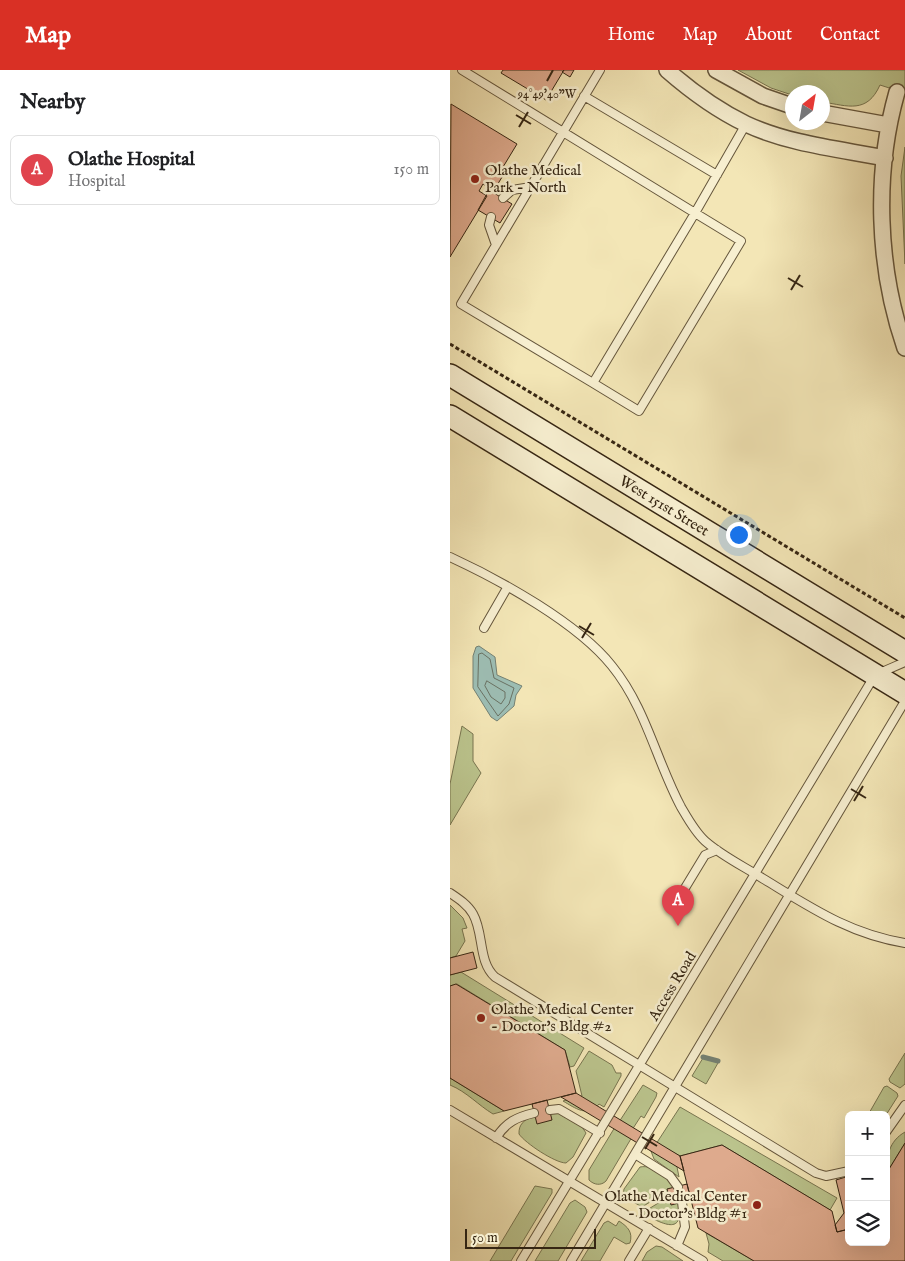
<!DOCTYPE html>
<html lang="en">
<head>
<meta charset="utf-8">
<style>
	body { margin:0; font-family:"IM FELL English",serif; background:#f6f6f6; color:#202124 }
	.controls { position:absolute; right:15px; bottom:15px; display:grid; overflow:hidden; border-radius:8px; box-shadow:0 5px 20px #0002 }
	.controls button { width:45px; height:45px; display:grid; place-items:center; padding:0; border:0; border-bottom:1px solid #e0e0e0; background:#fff; color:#202124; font:25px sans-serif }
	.compass { position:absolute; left:335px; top:15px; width:45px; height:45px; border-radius:50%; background:#fff; box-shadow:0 5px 20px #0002; rotate:31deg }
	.scale { position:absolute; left:15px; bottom:12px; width:131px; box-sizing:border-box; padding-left:5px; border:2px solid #362613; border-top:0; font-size:14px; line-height:18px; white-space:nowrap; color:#362613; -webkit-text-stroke:4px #f7efd0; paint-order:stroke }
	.you { position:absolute; left:288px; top:464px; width:18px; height:18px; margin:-12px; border:4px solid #fff; border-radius:50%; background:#1a73e8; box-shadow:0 0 0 8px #1a73e833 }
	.badge { display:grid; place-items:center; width:32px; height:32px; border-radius:50%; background:#d93025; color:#fff; font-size:16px; font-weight:700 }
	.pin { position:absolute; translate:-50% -41px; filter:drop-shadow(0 1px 2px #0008) }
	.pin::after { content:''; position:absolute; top:26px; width:18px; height:15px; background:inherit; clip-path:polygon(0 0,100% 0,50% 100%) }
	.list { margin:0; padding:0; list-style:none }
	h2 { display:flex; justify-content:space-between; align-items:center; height:65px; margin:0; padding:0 20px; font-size:21px }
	h2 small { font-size:16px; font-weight:400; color:#757577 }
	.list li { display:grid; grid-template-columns:32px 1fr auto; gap:15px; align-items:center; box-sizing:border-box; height:70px; margin:0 10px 10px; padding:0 10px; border:1px solid #e0e0e0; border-radius:8px }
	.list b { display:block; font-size:19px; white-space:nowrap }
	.list p { margin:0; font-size:16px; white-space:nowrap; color:#757577 }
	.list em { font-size:16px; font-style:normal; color:#757577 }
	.icon { flex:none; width:28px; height:28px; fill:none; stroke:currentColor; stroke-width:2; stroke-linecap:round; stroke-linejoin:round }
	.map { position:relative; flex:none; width:455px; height:1191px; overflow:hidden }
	header { display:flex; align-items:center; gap:30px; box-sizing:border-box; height:70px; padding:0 25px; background:#d93025; color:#fff }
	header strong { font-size:24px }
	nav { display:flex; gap:28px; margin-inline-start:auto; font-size:18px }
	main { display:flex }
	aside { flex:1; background:#fff }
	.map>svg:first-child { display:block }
	.green { fill:#bbc48d; stroke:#787550 }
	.water { fill:#9dbeb4; stroke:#748174 }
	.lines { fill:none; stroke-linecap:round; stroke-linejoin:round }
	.shore { stroke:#6a7264; stroke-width:1 }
	.stream { stroke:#748174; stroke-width:5 }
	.building { fill:#deaa8d; stroke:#362613 }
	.service-casing { stroke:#65563c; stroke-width:10 }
	.minor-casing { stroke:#65563c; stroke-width:18 }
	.secondary-casing { stroke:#362613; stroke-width:24 }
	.path { stroke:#362613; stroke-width:3; stroke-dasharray:4 2.5; stroke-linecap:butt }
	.service { stroke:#f7efd0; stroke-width:8 }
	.minor { stroke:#f7efd0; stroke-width:15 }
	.secondary { stroke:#f7efd0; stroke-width:21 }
	.ticks { fill:none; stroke:#362613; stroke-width:2 }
	.poi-dot { fill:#8f2418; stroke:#f7efd0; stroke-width:2 }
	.labels { text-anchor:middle; stroke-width:5; stroke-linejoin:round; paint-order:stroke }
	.poi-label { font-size:15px; fill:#362613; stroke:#f7efd0; text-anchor:start }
	.street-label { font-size:15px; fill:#362613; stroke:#f7efd0 }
	.ticks-label { font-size:12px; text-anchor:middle; fill:#362613; stroke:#f7efd0; stroke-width:5; stroke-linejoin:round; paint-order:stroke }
</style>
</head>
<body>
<header>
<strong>Map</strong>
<nav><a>Home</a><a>Map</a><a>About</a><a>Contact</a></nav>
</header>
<main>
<aside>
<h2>Nearby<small></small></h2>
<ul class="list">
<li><span class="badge" style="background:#e0444e">A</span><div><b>Olathe Hospital</b><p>Hospital</p></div><em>150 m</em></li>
</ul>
</aside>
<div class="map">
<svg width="455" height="1191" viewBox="0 0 455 1191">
	<rect width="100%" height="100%" fill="#f3e6b6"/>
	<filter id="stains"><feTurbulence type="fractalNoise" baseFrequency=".004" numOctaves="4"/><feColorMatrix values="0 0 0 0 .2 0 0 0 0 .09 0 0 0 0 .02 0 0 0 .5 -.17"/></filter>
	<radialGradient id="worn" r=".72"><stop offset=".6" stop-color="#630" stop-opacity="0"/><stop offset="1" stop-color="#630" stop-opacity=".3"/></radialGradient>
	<path class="green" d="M288 0H455V23L430 15C417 44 398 36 373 32L372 22H342V25L321 18Z
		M455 77V194L451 106Z
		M12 656 23 664V691L31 703 0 755V714Z
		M0 835 13 848 17 858 12 859 15 871 6 886 0 888Z
		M11 902 134 978 124 996 120 997 115 980 7 914 0 916V905Z
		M139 981 162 995 166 1003H171V1006L154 1037 149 1034C138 1048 125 1038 113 1031L132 1026 126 1001Z
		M455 983V1014L450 1018 440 1012 439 1009Z
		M253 988 266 991 268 993 256 1014 242 1006Z
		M0 1008 54 1041 43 1044C28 1035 17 1022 0 1015Z
		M193 1015 207 1023 206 1027 194 1048 191 1046 182 1060 169 1052Z
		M437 1016 447 1023 448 1026 436 1045H418L434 1017Z
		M230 1037 387 1128 380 1140 272 1075 230 1086 206 1074Z
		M106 1042 132 1057 136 1063 123 1087 116 1093C105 1093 75 1073 69 1064 68 1045 91 1046 106 1042Z
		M165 1057 182 1067 156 1111C151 1116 144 1115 139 1110V1100Z
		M455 1062V1073L436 1104C436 1087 439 1071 455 1062Z
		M199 1076 226 1092 229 1107 204 1089Z
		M190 1097C205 1094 222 1110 226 1123L208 1127 192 1137 173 1126 174 1119Z
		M85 1116 102 1119V1123L61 1191H40Z
		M227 1128C237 1167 214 1155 192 1143L210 1132Z
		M125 1130 135 1137 137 1142 108 1191H85L120 1133Z
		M158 1151 166 1156 169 1151C178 1157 183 1162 180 1173L176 1174 164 1167 150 1191H131L154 1153Z
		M256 1163 304 1191H273L258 1182 259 1174Z
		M206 1176 212 1177 233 1191H192L197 1182Z"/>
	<path class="water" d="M29 576 45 587 47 605 72 616 66 625 64 636 47 651 41 647 23 618V586L26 577Z"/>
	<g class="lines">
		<path class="shore" d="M29 584 32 583 40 589 44 608 64 618 59 634 48 646 28 617Z
			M37 611 55 622V628L51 634 41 627 35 616Z"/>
		<path class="stream" d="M253 987 268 991"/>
	</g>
	<path class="building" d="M53 0H114L96 30 51 3Z
		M114 0H124L120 7 112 2Z
		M1 34 67 74 50 102 54 104 44 120 33 114 29 121 37 126 0 187Z
		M39 120 62 134 50 153 28 140Z
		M23 882 27 898 0 905V888Z
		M6 914 115 980 126 1023 54 1041 0 1008V916Z
		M126 1023 230 1086 234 1101 111 1027Z
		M97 1030 102 1050 87 1054 82 1034Z
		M455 1073V1191H304L248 1158 230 1086 272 1075 382 1141 387 1162 399 1159V1172H436V1104Z
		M399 1106V1159L387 1162 385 1155 394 1143 386 1110Z
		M237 1114 241 1130 221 1135 217 1119Z"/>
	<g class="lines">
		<g class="service-casing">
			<path id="service" d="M12 0 245 143 296 54
				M134 26 267 105
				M53 128 62 120 81 117
				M41 147 39 155 46 175
				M143 313 189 341 291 171 245 143 143 313 11 234 150 0
				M0 487C50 510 128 553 162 596 196 638 206 690 231 737 238 749 245 762 255 771 272 786 293 796 312 808 360 837 399 864 455 873
				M34 558 57 518
				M235 818 255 785 267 780
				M0 823C9 829 18 835 23 844 34 863 28 892 45 907L366 1103 376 1106 399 1101
				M0 1040 253 1191
				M100 1040 109 1039 150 1063
				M436 1062 455 1035
				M46 1068C56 1052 67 1047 84 1043
				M185 1084 220 1106 228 1117
				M227 1176 235 1157 232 1132
				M71 1191 425 605 455 592
				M121 1191 455 631
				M179 1191 199 1158"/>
		</g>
		<g class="minor-casing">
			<path id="minor" d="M217 0C241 21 267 40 296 54 339 74 389 79 435 88
				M266 0 313 26 342 36
				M447 22C424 103 427 197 455 278
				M372 43 438 55"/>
		</g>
		<g class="secondary-casing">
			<g id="secondary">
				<path id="s1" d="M0 305 455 582"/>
				<path d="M0 346 455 623"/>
			</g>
		</g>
		<path class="path" d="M0 274 455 548"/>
		<use href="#service" class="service"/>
		<use href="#minor" class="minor"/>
		<use href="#secondary" class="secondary"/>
	</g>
	<path class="ticks" d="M97 11 103 0M66 45 81 54M69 57 78 42M338 208 353 217M341 220 350 205M129 556 144 565M132 568 141 553M401 719 416 728M404 731 413 716M192 1067 207 1076M195 1079 204 1064"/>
	<g class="poi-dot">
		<circle cx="25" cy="109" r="5"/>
		<circle cx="31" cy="948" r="5"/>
		<circle cx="307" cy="1135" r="5"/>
	</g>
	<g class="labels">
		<g class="poi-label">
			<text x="35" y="105">Olathe Medical<tspan x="35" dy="17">Park - North</tspan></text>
			<text x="41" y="944">Olathe Medical Center<tspan x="41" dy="17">- Doctor's Bldg #2</tspan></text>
			<text x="297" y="1131" text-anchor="end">Olathe Medical Center<tspan x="297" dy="17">- Doctor's Bldg #1</tspan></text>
		</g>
		<g class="street-label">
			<text dy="5" stroke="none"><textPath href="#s1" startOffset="251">West 151st Street</textPath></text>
			<text transform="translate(222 916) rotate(-59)" y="5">Access Road</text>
		</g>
	</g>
	<g class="ticks-label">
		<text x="97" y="28">94°49'40"W</text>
	</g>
	<rect width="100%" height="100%" filter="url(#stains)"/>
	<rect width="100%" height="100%" fill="url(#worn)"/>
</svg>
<div class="controls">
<button>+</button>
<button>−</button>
<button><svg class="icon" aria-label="layers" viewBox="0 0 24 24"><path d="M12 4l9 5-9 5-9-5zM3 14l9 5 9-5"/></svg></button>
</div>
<svg class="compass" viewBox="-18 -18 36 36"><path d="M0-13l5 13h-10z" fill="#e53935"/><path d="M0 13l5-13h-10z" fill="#757577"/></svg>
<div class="scale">50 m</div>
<div class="you"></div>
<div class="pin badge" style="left:228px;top:856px;background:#e0444e">A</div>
</div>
</main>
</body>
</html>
